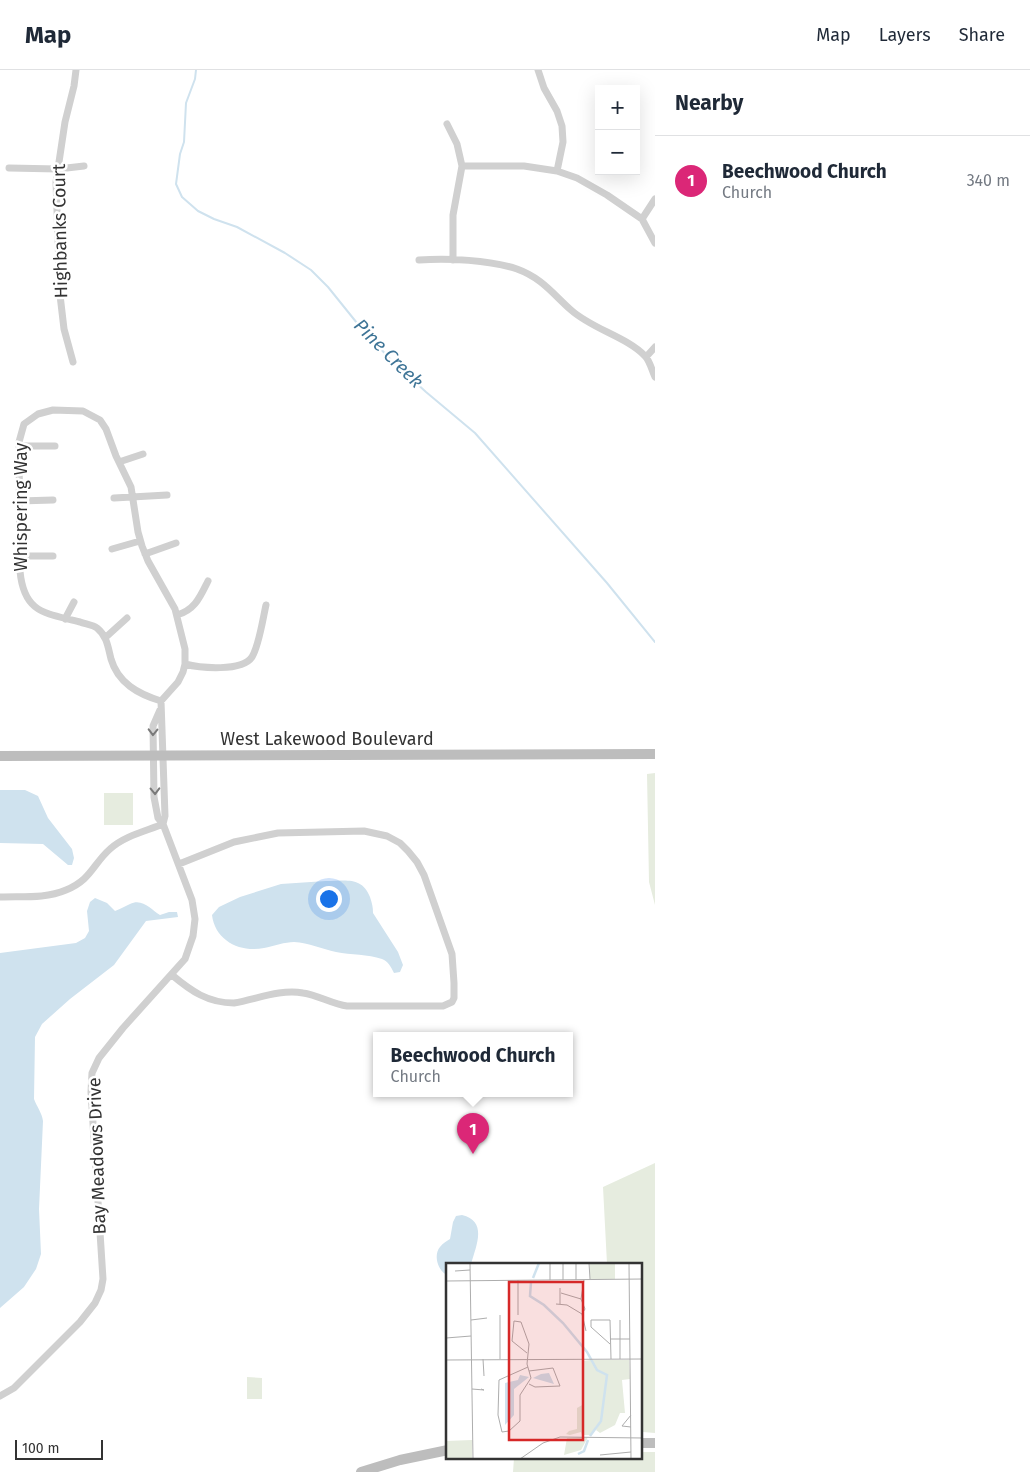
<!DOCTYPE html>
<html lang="en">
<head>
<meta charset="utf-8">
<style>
	body { margin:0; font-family:"Fira Sans",sans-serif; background:#f2f2f3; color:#1f2937 }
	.controls { position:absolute; right:15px; top:15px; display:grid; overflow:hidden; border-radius:0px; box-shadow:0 5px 20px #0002 }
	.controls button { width:45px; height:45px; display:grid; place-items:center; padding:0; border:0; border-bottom:1px solid #e0e1e3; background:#fff; color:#1f2937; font:25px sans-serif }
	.scale { position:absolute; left:15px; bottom:12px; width:88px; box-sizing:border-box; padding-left:5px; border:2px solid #333; border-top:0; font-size:14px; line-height:18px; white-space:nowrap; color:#333; -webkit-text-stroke:4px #fff; paint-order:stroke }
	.you { position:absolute; left:328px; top:828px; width:18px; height:18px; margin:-12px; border:4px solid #fff; border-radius:50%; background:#1a73e8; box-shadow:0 0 0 8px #1a73e833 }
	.badge { display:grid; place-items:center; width:32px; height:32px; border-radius:50%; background:#db2777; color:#fff; font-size:16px; font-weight:700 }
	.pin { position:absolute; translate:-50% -41px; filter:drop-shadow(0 1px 2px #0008) }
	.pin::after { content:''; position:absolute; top:26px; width:18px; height:15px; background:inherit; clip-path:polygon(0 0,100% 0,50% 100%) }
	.popup { position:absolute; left:373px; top:962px; width:200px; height:65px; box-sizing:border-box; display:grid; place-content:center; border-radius:0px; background:#fff; filter:drop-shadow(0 1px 4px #0005); font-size:16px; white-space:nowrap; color:#747a83 }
	.popup b { font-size:19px; color:#1f2937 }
	.popup::after { content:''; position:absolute; left:50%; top:100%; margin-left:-10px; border:10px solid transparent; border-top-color:#fff }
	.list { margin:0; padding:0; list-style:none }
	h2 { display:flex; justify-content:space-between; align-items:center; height:65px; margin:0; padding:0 20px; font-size:21px }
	h2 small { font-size:16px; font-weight:400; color:#747a83 }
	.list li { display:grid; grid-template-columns:32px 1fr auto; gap:15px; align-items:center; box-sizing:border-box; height:90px; padding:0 20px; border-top:1px solid #e0e1e3 }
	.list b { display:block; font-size:19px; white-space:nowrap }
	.list p { margin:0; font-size:16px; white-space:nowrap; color:#747a83 }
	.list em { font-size:16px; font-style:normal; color:#747a83 }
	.map { position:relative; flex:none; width:655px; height:1402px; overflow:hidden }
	header { display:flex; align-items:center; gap:30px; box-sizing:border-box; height:70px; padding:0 25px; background:#fff; border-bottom:1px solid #e0e1e3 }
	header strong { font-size:24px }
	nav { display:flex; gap:28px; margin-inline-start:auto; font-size:18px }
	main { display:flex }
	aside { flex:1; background:#fff }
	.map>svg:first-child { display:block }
	.green { fill:#e6ecdf }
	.water { fill:#cfe2ee }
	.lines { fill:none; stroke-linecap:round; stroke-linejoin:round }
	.stream { stroke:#cfe2ee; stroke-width:2 }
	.street { stroke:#d0d0d0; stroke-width:7 }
	.secondary { stroke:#bdbdbd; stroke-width:10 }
	.oneway { stroke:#7a7a7a }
	.labels { text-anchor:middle; stroke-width:5; stroke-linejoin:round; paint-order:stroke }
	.street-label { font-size:18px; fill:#333; stroke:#fff }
	.water-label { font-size:19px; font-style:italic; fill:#3f7597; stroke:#fff }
	.inset-river { fill:none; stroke:#cfe2ee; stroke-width:2.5 }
	.inset-road { fill:none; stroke:#adadad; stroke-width:1 }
	.view { fill:#d62828; fill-opacity:0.15; stroke:#d62828; stroke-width:2.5 }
	.inset-edge { fill:none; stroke:#333; stroke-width:2.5 }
</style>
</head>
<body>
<header>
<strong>Map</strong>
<nav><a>Map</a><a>Layers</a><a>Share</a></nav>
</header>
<main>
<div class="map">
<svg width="655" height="1402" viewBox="0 0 655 1402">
	<rect width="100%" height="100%" fill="#fff"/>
	<path class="green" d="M655 703V835L649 812 647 704Z
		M104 723H133V755H104Z
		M655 1093V1363L643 1362 641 1194H607L603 1117Z
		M247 1307 262 1308V1329H247Z
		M641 1382H655V1402H513L514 1388H641Z"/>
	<path class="water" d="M0 720H25L38 726 48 748 72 779 74 788 72 795H68L43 774 0 773Z
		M326 811C345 811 362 806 370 827 372 833 373 837 373 843L398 882 403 895 400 902 394 903C391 897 388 891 382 889 368 884 351 885 336 882 322 879 309 873 294 872 285 872 274 876 264 878 241 883 215 871 212 845L219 837 240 827 281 814Z
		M95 828 107 833 115 841C121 839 125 836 130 834 143 828 151 840 160 845L169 842H177L178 847 146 851 114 895 70 929 42 954 35 967 34 1029C37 1037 42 1043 43 1051L39 1139 41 1184 36 1199 24 1217 0 1238V883L76 873 85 868 89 861 87 841 90 832Z
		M462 1145C488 1151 476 1176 471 1194H448L447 1205C438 1201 433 1185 440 1177 443 1173 447 1171 450 1169L453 1152 456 1146Z"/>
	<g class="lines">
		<path class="stream" d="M196 0 195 9 186 33 184 72 180 84 176 114 182 127 198 141 214 149 237 157 285 183 311 200 328 217 361 258 392 291 426 322 475 363 607 513 655 572"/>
		<path class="street" d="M538 0 544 18 557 41 562 56 563 72 557 101
			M447 54 457 74 462 96 453 145V190
			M462 96H524L557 101 577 108 607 125 642 149 655 173
			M9 98 58 99 84 96
			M642 149 655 129
			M419 190C449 188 489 190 517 199 542 208 553 224 571 240 592 259 627 267 645 286 650 291 652 301 655 307
			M646 287 655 277
			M73 292 64 259 60 225 56 112 65 52 74 16 76 0
			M19 376H55
			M119 392 143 384
			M114 428 167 425
			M19 431 53 430
			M112 479 140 471
			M145 484 176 473
			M20 486H53
			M177 545C195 540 200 527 208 511
			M65 549 74 532
			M106 567 127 548
			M185 594C200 598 242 602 252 587 259 576 263 548 266 535
			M161 631C138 624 118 613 111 589 108 577 107 566 97 558 93 555 85 554 80 552 46 543 24 544 20 501L19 372 24 354 38 344 53 340 83 341 100 350 106 359 116 386 131 417 138 462 142 476 148 491 175 539 185 579V594L183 602 178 612 161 631 165 746 163 754
			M0 827C21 826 45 829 66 820 91 810 93 794 110 779 124 766 146 761 163 754
			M172 905C191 921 208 933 234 933 257 929 280 919 303 923 318 925 332 934 347 936H443L452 932 454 928V913L452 884 424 805 417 792 408 781 400 773 387 766 364 761 278 763 234 772 179 794
			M0 1326 14 1318 80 1252 95 1233 101 1220 103 1209 91 1022 92 1003 99 988 123 958 185 889 193 866 195 849 192 830 163 754 158 748 154 727 153 656 160 640"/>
		<path class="secondary" d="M0 686 655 684
			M641 1373H655
			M361 1402 400 1390 448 1380"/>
	</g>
	<defs><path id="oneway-chevron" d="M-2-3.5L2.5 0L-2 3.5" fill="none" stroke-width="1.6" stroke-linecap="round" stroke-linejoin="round" transform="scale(1.25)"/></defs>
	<g class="oneway">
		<use href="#oneway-chevron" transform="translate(153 662) rotate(91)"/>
		<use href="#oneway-chevron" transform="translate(155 721) rotate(89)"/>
	</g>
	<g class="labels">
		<g class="street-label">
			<text transform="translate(60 161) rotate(-91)" y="6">Highbanks Court</text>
			<text transform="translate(21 437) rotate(-90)" y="6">Whispering Way</text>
			<text x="327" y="675">West Lakewood Boulevard</text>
			<text transform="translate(97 1086) rotate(-92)" y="6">Bay Meadows Drive</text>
		</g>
		<g class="water-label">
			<text transform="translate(389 283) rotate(45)" y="7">Pine Creek</text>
		</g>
	</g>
	<g transform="translate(446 1193)">
		<rect width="196" height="196" fill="#fff"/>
		<path d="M144 0H169V16H144ZM144 97H183L184 116 176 117 179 150H174L169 162 154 170 150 167 156 155 144 172H136L135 169 124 172 120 171 123 168 131 166V145L138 141 136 98ZM142 174 135 187 118 192 121 175ZM26 177V196H0V178Z" fill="#e6ecdf"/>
		<path d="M103 110 108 121 87 115 95 111ZM74 112 83 114 68 126V152L59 162V120L72 117Z" fill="#cfe2ee"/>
		<path class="inset-river" d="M87 15 93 0M85 19 84 33 98 42 117 60 141 89 151 107 161 112 155 158 144 173M132 191 138 188 142 177"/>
		<path class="inset-road" d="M24 0 27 196M104 0V17M117 0V17M130 0V17M143 0 144 16M183 0 185 196M9 8 24 7M0 18 197 16M114 25V41M115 30 135 36 139 46 136 51M135 36 138 17M110 41 121 42 136 51 140 68M54 52V96M72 52V17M25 57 41 55M174 57V96M0 75 25 73M164 76H184M164 81 145 64V57H164L165 96M81 90 66 78 68 58 75 59 83 81 81 101 85 115 74 132V158L63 168 56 169 52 152 53 117 82 104M37 96 38 113M0 97 197 96M83 121 89 124 114 123 107 105 83 108M26 126 38 127 35 126M185 164 176 163 185 152M154 192 185 189M74 196 97 180 114 174 197 175"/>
		<path class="view" d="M63 19H137V177H63Z"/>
		<rect width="196" height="196" class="inset-edge"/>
	</g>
</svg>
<div class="controls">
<button>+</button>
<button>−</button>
</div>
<div class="scale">100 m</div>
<div class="you"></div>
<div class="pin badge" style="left:473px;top:1084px">1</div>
<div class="popup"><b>Beechwood Church</b>Church</div>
</div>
<aside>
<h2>Nearby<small></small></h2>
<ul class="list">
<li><span class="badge">1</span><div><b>Beechwood Church</b><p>Church</p></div><em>340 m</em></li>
</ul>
</aside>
</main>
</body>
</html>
